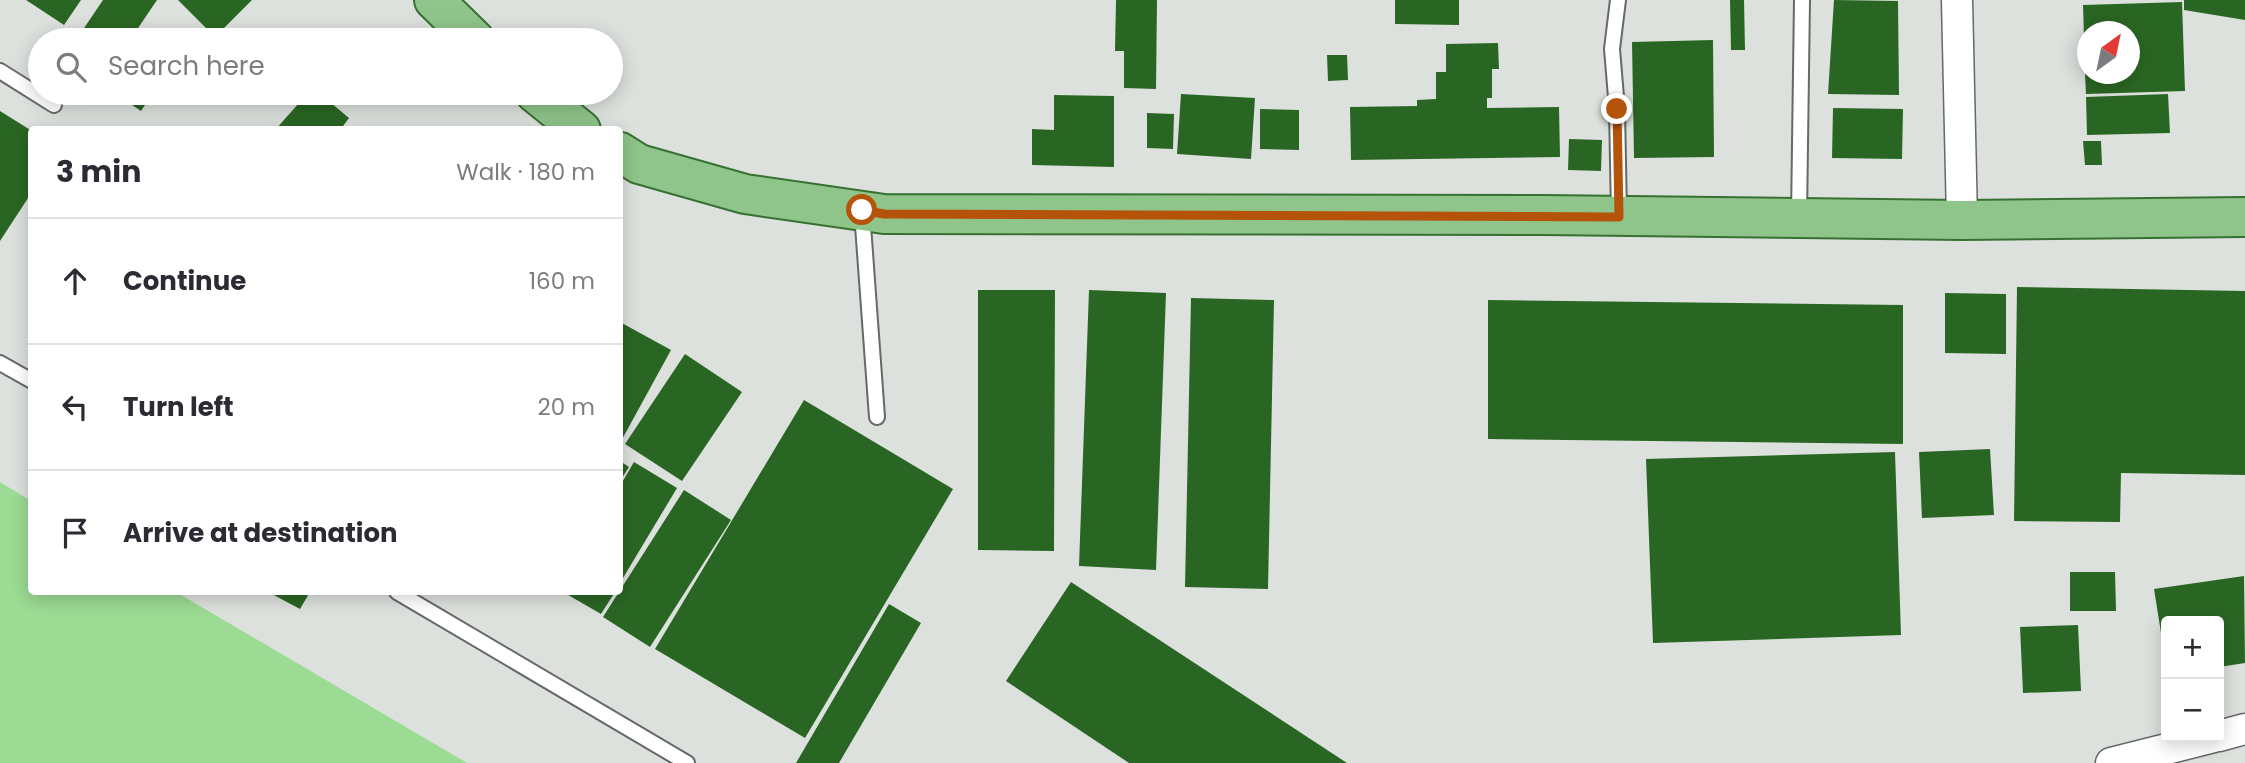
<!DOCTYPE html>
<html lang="en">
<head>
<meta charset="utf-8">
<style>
	body { margin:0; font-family:Poppins,sans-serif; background:#f2f2f3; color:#2b2b33 }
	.controls { position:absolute; right:21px; bottom:21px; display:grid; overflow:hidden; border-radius:7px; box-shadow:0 4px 18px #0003 }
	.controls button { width:63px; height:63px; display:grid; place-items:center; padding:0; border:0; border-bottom:2px solid #e1e1e2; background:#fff; color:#2b2b33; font:35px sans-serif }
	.compass { position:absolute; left:2077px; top:21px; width:63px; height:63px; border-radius:50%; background:#fff; box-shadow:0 4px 18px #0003; rotate:33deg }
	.stop { position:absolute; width:21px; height:21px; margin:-16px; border:5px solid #b45309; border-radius:50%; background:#fff }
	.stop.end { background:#b45309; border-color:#fff; box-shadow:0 2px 7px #0008 }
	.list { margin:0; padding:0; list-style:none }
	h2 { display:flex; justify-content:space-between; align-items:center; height:91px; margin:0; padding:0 28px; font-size:30px }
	h2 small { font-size:23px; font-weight:400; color:#7c7c81 }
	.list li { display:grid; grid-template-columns:46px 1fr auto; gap:21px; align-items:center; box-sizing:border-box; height:126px; padding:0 28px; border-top:2px solid #e1e1e2 }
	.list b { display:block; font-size:26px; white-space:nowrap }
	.list em { font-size:23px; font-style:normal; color:#7c7c81 }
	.icon { flex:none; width:38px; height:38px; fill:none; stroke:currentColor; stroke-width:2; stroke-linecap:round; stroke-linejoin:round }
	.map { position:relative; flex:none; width:2245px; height:763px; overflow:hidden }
	.search { position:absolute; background:#fff; box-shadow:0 4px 18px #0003; left:28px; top:28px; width:595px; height:77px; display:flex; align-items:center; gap:18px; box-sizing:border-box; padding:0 24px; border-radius:38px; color:#7c7c81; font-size:26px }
	.panel { position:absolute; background:#fff; box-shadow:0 4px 18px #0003; left:28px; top:126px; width:595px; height:469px; border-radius:7px }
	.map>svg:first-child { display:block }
	.water { fill:#9bdb93 }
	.building { fill:#2a6623 }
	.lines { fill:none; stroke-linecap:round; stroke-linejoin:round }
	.lane-casing { stroke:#666965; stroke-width:18 }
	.street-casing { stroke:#666965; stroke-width:33 }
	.primary-casing { stroke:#377131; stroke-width:42 }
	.lane { stroke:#fff; stroke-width:14 }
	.street { stroke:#fff; stroke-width:30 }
	.primary { stroke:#8fc48a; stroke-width:38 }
	.route { stroke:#b45309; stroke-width:9 }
</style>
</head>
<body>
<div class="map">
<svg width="2245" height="763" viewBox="0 0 2245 763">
	<rect width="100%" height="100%" fill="#dde1dd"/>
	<path class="water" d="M0 482 31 501 32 592H176L467 763H0Z"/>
	<path class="building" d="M26 0H81L64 25Z
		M103 0H157L130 40H76Z
		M178 0H252L215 37Z
		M1116 0H1157L1156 89 1124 88V51H1115Z
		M1395 0H1459V25L1395 24Z
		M1730 0H1744L1745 50H1731Z
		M1834 0 1898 1 1899 95 1828 94Z
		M2184 0H2245V20L2184 10Z
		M2182 2 2185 91 2086 94 2085 74H2130V32H2088V70H2085L2083 5Z
		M1713 40 1714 157 1634 158 1632 42Z
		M1498 43 1499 69H1492V98H1487V108L1559 107 1560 157 1351 160 1350 107 1417 106V100L1436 99V72H1446V44Z
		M1327 55H1347L1348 80 1328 81Z
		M114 93H153L141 111Z
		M308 93H319L349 118 340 130H275Z
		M1181 94 1255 98 1251 159 1177 154Z
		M2168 94 2170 133 2087 135 2086 97Z
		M1054 95 1114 96V167L1032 165V129L1054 130Z
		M1833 108 1903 109 1902 159 1832 158Z
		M1260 109 1299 110V150L1260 149Z
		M0 111 32 131V192L0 241Z
		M1147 113 1174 114 1173 149 1147 148Z
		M1569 139 1602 140 1601 171 1568 170Z
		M2083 141H2101L2102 165H2085Z
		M2017 287 2245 291V475L2121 473 2120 522 2014 521Z
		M978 290H1055L1054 551 978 550Z
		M1089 290 1166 293 1156 570 1079 566Z
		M1945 293 2006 294V354L1945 353Z
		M1191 298 1274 300 1268 589 1185 587Z
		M1488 300 1903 305V444L1488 439Z
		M620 322 671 350 620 443Z
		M685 354 742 392 682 481 625 444Z
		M804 400 953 489 805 738 655 649Z
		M1990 449 1994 515 1922 518 1919 452Z
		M1895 452 1901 635 1653 643 1646 459Z
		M620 461 629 467 620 481Z
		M634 462 677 488 620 583V486Z
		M684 490 731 520 650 647 603 617Z
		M2070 572H2115L2116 611H2070Z
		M2244 576 2245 663 2219 667V621H2166L2165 658 2154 589Z
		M1071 582 1347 763H1129L1006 681Z
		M268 592H310L300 609Z
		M563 592H615L601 614Z
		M889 604 921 623 839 763H796Z
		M2078 625 2081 691 2023 693 2020 627Z"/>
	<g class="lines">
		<g class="lane-casing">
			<path id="lane" d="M1618 0 1612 49 1617 109 1619 215
				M0 71 54 105
				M862 212 877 417
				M1799 217 1802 0
				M0 363 32 381
				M397 592 687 763"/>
		</g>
		<g class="street-casing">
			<path id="street" d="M1957 0 1962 220
				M2219 736 2245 729
				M2111 763 2214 737"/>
		</g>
		<g class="primary-casing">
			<path id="primary" d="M434 0 475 40
				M535 93 581 130
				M620 152 639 164 745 194 884 214 1544 215 1962 220 2245 217"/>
		</g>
		<use href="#lane" class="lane"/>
		<use href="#street" class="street"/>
		<use href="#primary" class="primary"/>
	</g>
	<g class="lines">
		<path class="route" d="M862 210 884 214 1619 217 1617 109"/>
	</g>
</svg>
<div class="controls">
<button>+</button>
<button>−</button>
</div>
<svg class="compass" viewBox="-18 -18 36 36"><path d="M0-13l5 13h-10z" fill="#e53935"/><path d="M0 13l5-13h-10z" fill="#7c7c81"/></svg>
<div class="stop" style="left:862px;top:210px"></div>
<div class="stop end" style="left:1617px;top:109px"></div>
<div class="search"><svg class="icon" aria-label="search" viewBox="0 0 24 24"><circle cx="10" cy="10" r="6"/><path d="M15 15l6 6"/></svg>Search here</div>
<section class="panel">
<h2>3 min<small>Walk · 180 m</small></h2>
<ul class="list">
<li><svg class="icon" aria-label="ahead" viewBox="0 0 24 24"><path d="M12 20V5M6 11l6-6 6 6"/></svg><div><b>Continue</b></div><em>160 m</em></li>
<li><svg class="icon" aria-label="left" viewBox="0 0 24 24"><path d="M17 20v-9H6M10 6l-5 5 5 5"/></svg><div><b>Turn left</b></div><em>20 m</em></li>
<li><svg class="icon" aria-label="arrive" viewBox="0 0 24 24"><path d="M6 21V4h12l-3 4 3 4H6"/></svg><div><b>Arrive at destination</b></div></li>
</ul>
</section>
</div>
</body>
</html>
